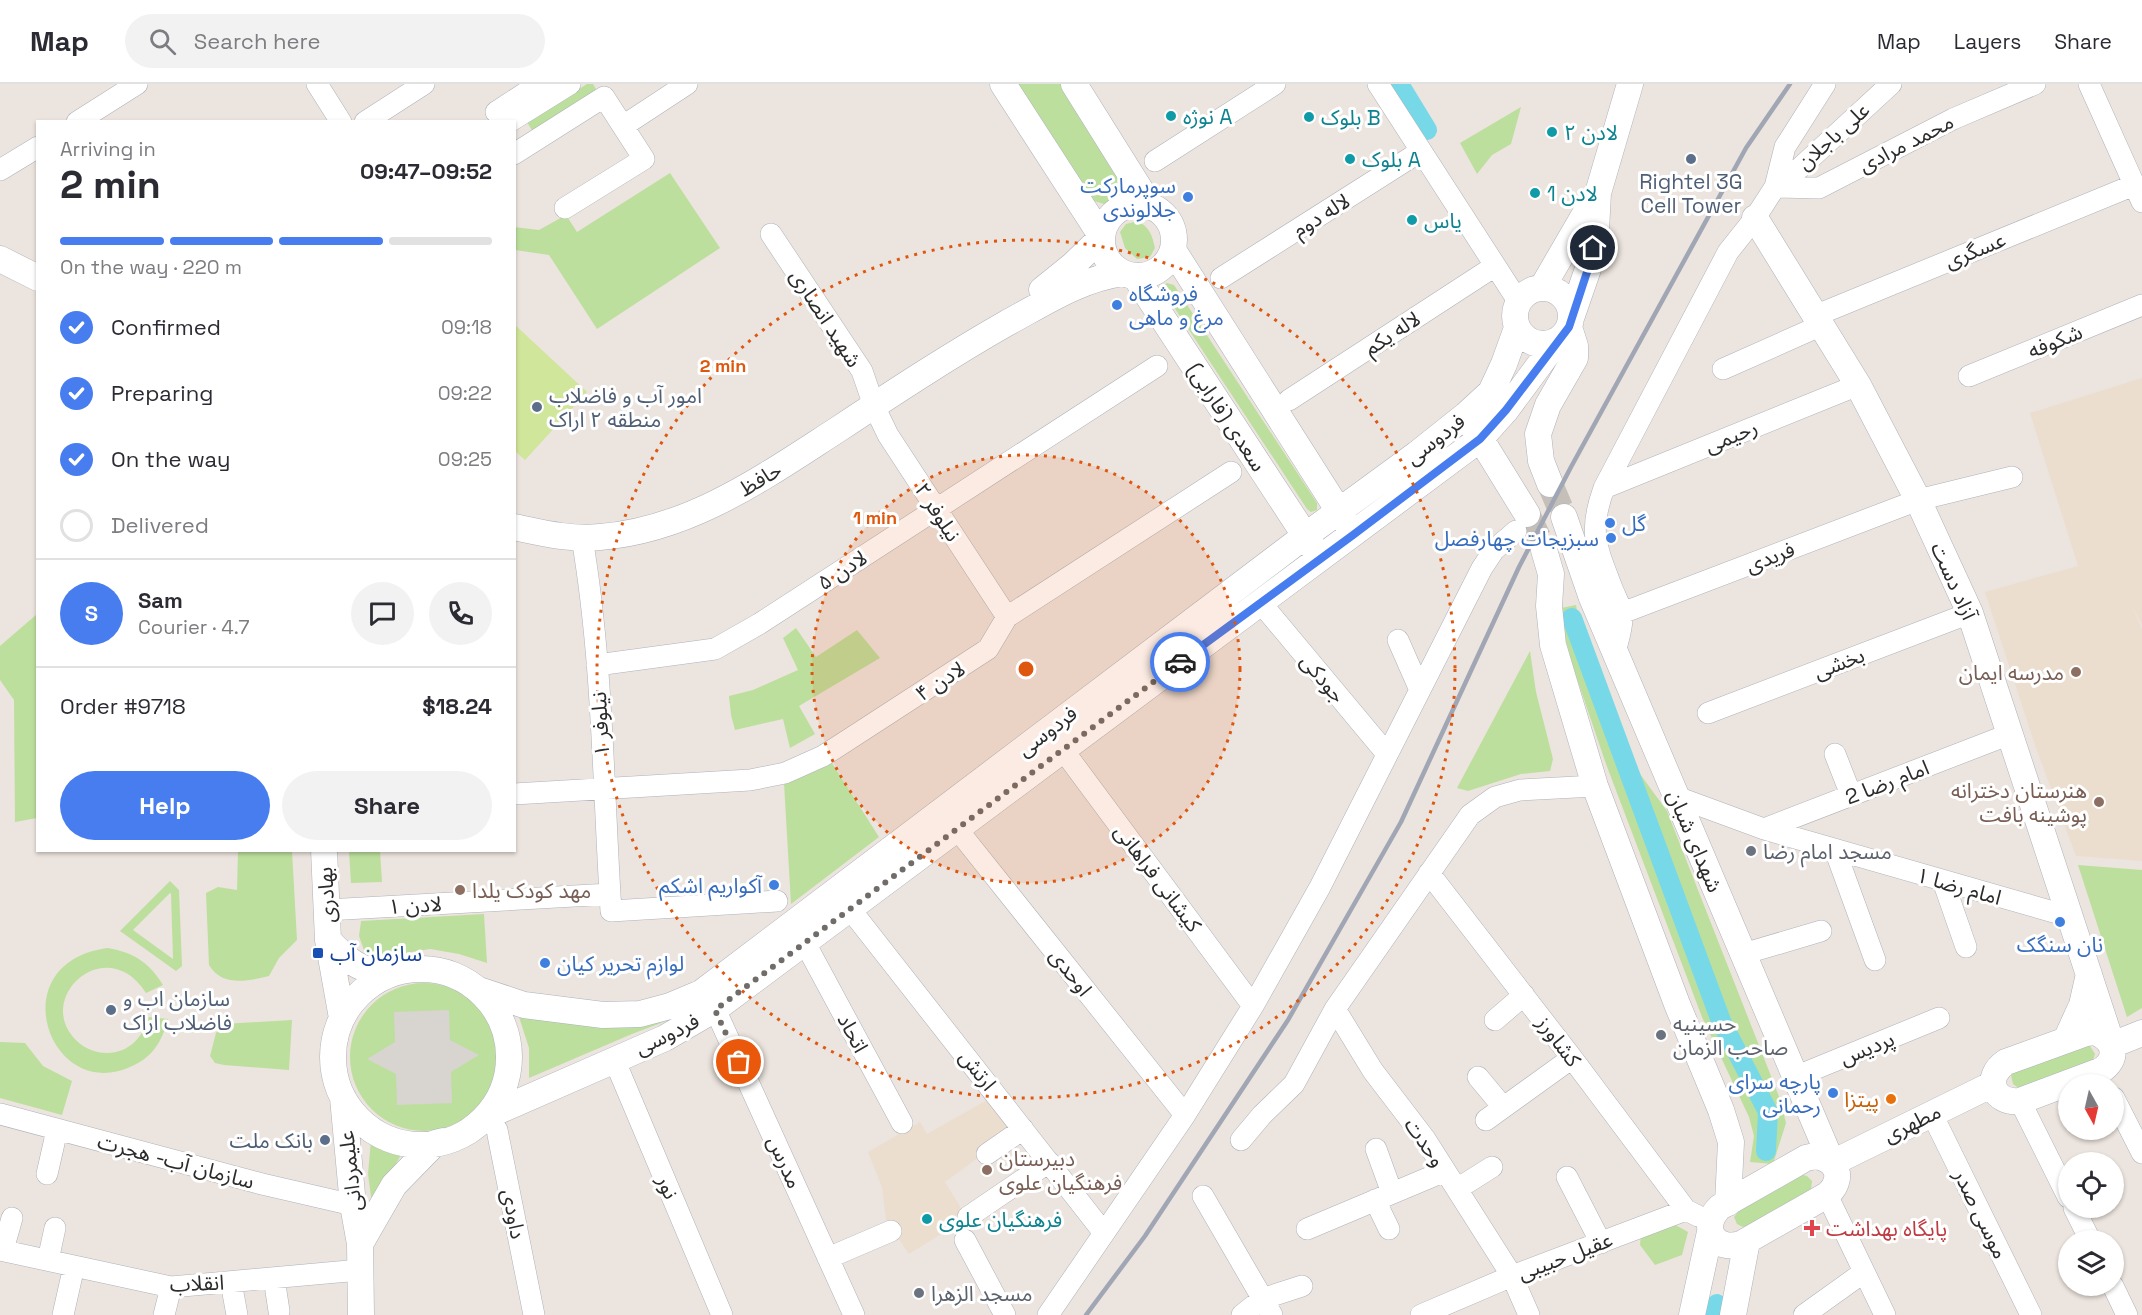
<!DOCTYPE html>
<meta charset="utf-8">
<style>
body{margin:0;font-family:"Space Grotesk","Noto Sans Arabic",sans-serif;background:#f2f2f3;color:#2b2b33;height:100vh;display:flex;flex-direction:column;font-size:22px;white-space:nowrap}
*{box-sizing:border-box;margin:0}
p{font-size:20px;color:#7c7c81}
.icon{flex:none;width:33px;height:33px;fill:none;stroke:currentColor;stroke-width:2;stroke-linecap:round;stroke-linejoin:round}
.map{position:relative;flex:1;overflow:hidden}
.side{position:absolute;left:36px;top:36px;width:480px;height:732px;display:flex;flex-direction:column;background:#fff;border-radius:0px;box-shadow:0 2px 4px #0004}
.side>*{flex:none}
.needle{width:39px;rotate:172deg}
.buttons{position:absolute;left:2058px;top:990px;display:grid;gap:12px}
.buttons a{display:grid;place-items:center;width:66px;height:66px;border-radius:50%;background:#fff;box-shadow:0 2px 4px #0004;font-size:30px}
.pin{position:absolute;display:grid;place-items:center;width:51px;height:51px;color:#fff;margin:-26px;border:3px solid #fff;border-radius:50%;box-shadow:0 2px 6px #0007}
.courier{position:absolute;display:grid;place-items:center;width:60px;height:60px;margin:-30px;border:4px solid #477def;border-radius:50%;background:#fff;color:#222;box-shadow:0 2px 8px #0007}
.summary em{font-style:normal;font-weight:800}
.summary div{display:flex;flex-direction:column-reverse}
.summary{display:flex;align-items:center;justify-content:space-between;height:102px;padding:0 24px}
h1{font-size:39px;font-weight:800;line-height:45px}
.bar{display:grid;grid-template-columns:repeat(4,1fr);gap:9px 6px;align-content:center;height:72px;padding:0 24px}
.bar i{height:8px;border-radius:4px;background:#e1e1e2}
.bar .selected{background:#477def}
.bar p{grid-column:span 4}
.line{display:flex;align-items:center;gap:15px;padding:0 24px;border-top:2px solid #e1e1e2}
.line div{flex:1}
.round{display:grid;place-items:center;flex:none;width:63px;height:63px;border-radius:32px;background:#f2f2f3}
ol{padding:0 24px;list-style:none}
li{display:flex;align-items:center;gap:18px;height:66px}
li p{margin-inline-start:auto}
li .icon{padding:6px;border-radius:50%;background:#477def;color:#fff;stroke-width:4}
li:last-child{color:#7c7c81}
li i{width:33px;height:33px;border:3px solid #e1e1e2;border-radius:50%}
.cta{display:flex;gap:12px;margin-top:auto;padding:12px 24px}
.cta a{flex:1;height:69px;border-radius:36px;background:#477def;color:#fff;font-size:24px;font-weight:800;line-height:69px;text-align:center}
.cta a+a{background:#f2f2f3;color:#2b2b33}
header{display:flex;align-items:center;gap:36px;box-sizing:border-box;height:84px;padding:0 30px;background:#fff;border-bottom:2px solid #e1e1e2}
header strong{font-size:28px}
nav{display:flex;gap:33px;margin-inline-start:auto;font-size:21px}
.search{width:420px;height:54px;background:#f2f2f3;display:flex;align-items:center;gap:15px;box-sizing:border-box;padding:0 21px;border-radius:33px;color:#7c7c81;font-size:22px}
.map>svg:first-child{display:block}
</style>
<header>
<strong>Map</strong>
<div class="search"><svg class="icon" aria-label="search" viewBox="0 0 24 24"><circle cx="10" cy="10" r="6"/><path d="M15 15l6 6"/></svg>Search here</div>
<nav><a>Map</a><a>Layers</a><a>Share</a></nav>
</header>
<div class="map">
<svg width="2142" height="1231" viewBox="0 0 2142 1231">
<rect width="100%" height="100%" fill="#ece4de"/>
<path fill="#ecdece" d="M2142,294v247l-10,-19 10,23v232l-66,-5 -40,-108 -51,-156 93,-26 -48,-153z
M989,1015l28,30 -72,53 22,36 -58,36 -23,-34 -4,-33 -14,-35 52,-30 7,12z"/>
<path fill="#bddf9d" fill-rule="evenodd" d="M587,0h6l4,7 -64,41 -6,-10z
M1014,0h48l61,103 -6,12 -13,5 -13,-4z
M1521,23l-10,37 -19,11 -15,19 -17,-31z
M670,89l50,75 -123,81 -48,-74 -34,-5 -1,-23 25,3 27,-15 11,17z
M1138,137c12,7 14,14 17,27l-5,9 -13,2 -12,-11 -5,-16 6,-8z
M1167,199l7,2 143,218v7l-6,2 -4,-3 -143,-217v-7z
M1303,470l-4,6 -601,449 -66,25 -103,44v-30l-10,-31 125,3 652,-465z
M1576,521l3,17 61,152 27,37 113,288 6,24 -13,41 -23,-2 4,-26 -5,-19 -47,-100 -96,-253 -32,-94 -12,-43 -1,-19z
M37,530v204l-22,4 -1,-122 -14,-20v-34z
M796,544l20,29 41,-27 23,28 -81,48 16,28 -25,14 -7,-29 -48,11 -4,-15 -2,-19 24,-6 45,-20 -15,-32z
M1530,567l6,41 17,67 -3,12 -29,3 -53,17 -11,-3z
M832,679l47,74 -88,67 -7,-121z
M238,767h54l5,89 -18,18 -10,18c-21,5 -47,11 -60,-11l-3,-72 12,-6 19,3z
M349,767h31l2,31 -31,1z
M2078,781l64,5v138l-15,9z
M170,797l9,9 3,76 -6,5 -56,-40zM170,809l1,1 2,65 -40,-29z
M484,830l3,49 -28,-9 -29,-5 -37,6 -28,-2 -6,-17 2,-15z
M107,864c26,4 42,14 56,37l-17,8c-40,-63 -115,7 -68,49 10,9 24,13 38,10 18,-4 28,-19 33,-35l19,2c-6,23 -16,39 -38,48 -81,36 -130,-104 -23,-119z
M350 973a74 74 0 1 1 148 0a74 74 0 1 1-148 0Z
M292,936l-3,50 -65,-5 -9,-2 -5,-7 6,-23 8,-9z
M0,958l25,1 18,23 29,15 -10,34 -62,-17z
M2085,961l5,1 5,8 -3,9 -72,26 -7,-5 -2,-9 3,-4z
M371,1056l30,15 -29,49 -4,-30z
M1803,1091l4,1 5,5 -1,8 -3,2 -60,35 -5,1 -6,-3 -3,-7 5,-6z
M1670,1138l18,10 -6,23 -27,10 -15,-20 1,-12z"/>
<path fill="#d0e69a" d="M515,241l72,67 -62,68 -10,-9z"/>
<path fill="#d8d4d0" d="M449,926l1,30 29,15 -28,17 1,31 -55,2 -1,-31 -29,-15 28,-17 -1,-30z"/>
<g fill="none" stroke-linecap="round" stroke-linejoin="round">
<path stroke="#77d9e7" stroke-width="20" d="M1399,0l28,46
M1572,534l149,403 47,91 -2,39
M1715,1231l2,-11"/>
<path stroke="#c5bfba" stroke-width="26" stroke-dasharray="26 13" stroke-linecap="butt" d="M1550,400l14,33
M1527,430l17,36"/>
<g stroke="#aeb2ba" stroke-width="22">
<path id="minor" d="M317,0l24,38
M1378,0l140,217
M2089,0l53,118
M496,28l43,-28
M77,38l60,-38
M365,38l59,-38
M509,38l61,-38
M623,42l64,-42
M514,70l90,-57 40,62 -79,49
M1155,77l120,-77
M0,86l38,-23
M1775,103l44,1 134,-69 82,-35
M1775,103l26,-20 90,-83
M771,150l91,137 12,35 14,29 119,182
M1221,194l200,-127
M1817,231l317,-130
M1723,285l99,-44
M1969,292l173,-71
M1289,316l206,-134
M1604,404l254,-103
M582,454c21,123 21,249 29,373l166,-10
M1260,518l127,152
M1622,529l296,-113 94,-23
M1398,556l22,50
M1615,568c3,-12 8,-25 7,-37 -1,-9 -7,-19 -10,-27 -16,-42 -24,-56 -8,-100l124,-236 27,-34 20,-31 10,-40 40,-63
M597,581l118,-16 44,-25 398,-258
M1708,629l262,-100
M1063,666l190,256
M1835,670l16,41
M514,710l236,-14 35,-7 38,-17 31,-20 134,-87 19,-32 224,-145
M1677,713l87,32 307,88
M957,745l228,286
M1764,745l246,-95
M1835,766l40,110
M1429,789l143,185 114,152
M1943,797l23,66
M850,825l254,324
M327,826l283,-16
M805,859l97,180
M1743,870l78,-23
M715,925l139,306
M1335,925l38,62 52,68 87,137 17,39
M1495,936l29,-25
M614,975l108,256
M1478,993l25,30
M1795,993l144,-59
M2114,1014l28,55
M2020,1017l48,96
M0,1030l262,70 91,21
M1932,1030l99,201
M487,1032l10,14 37,185
M1486,1036l86,-62
M1241,1056l21,-25 32,-31 41,-75 135,-194 25,-18 25,-7 75,-4
M1376,1065l16,44
M987,1070l36,-25
M47,1090l10,-44
M1567,1093l34,66
M1457,1105l35,-22
M1827,1111l58,120
M1203,1112l69,119
M1375,1116l14,29
M2074,1124l16,32
M968,1133l81,-55
M1307,1145l138,-58
M965,1156l40,75
M0,1166l171,37 189,-17
M3,1166l9,-32
M828,1174l63,-27
M48,1176l7,-32
M274,1194l5,33
M231,1198l6,33
M2113,1202l14,29
M63,1231l11,-49
M164,1231l7,-28
M1048,1231l137,-200 68,-109 67,-119 162,-319 12,-18 22,-19
M1242,1231l20,-16 40,-13
M1421,1231l91,-39 174,-66 12,6
M1804,1231l60,-43"/>
</g>
<g stroke="#aeb2ba" stroke-width="27">
<path id="tertiary" d="M1003,0l99,153 -29,28 -31,25
M1074,0l77,123
M1102 156a36 36 0 1 1 72 0a36 36 0 1 1-72 0Z
M1755,134l103,167 60,115 52,113 142,432 30,-12
M1173,166l176,277
M0,175l38,19
M1135,192l179,273
M1515 232a28 28 0 1 1 56 0a28 28 0 1 1-56 0Z
M1542,204l54,-93
M1571,234l18,-52 7,-36 2,-37 32,-109
M1472,341l55,89
M1550,400l-9,-23 -3,-27 10,-29 27,-47v-12l-6,-19
M1564,433l28,81 240,565 161,-79
M514,443c29,6 57,13 86,10 90,-7 164,-60 237,-107 56,-37 112,-74 170,-107 39,-21 71,-43 116,-50
M1544,466l7,24 -2,32 4,39 42,141 82,218 44,106 10,32 -3,61
M324,766l4,90 14,78
M328,856c21,22 28,27 57,36
M333 973a88 88 0 1 1 176 0a88 88 0 1 1-176 0Z
M479,906l45,15 79,10 37,-1 30,-8 31,-13 604,-457 112,-82 49,-39 25,-23 13,-28 13,-36
M2094,948c21,7 26,27 6,39l-80,30c-27,3 -37,-24 -14,-39l80,-29z
M2066,956l16,-35 7,-31
M343,1014l10,107 7,39 1,71
M487,1032l178,-78 50,-29 765,-570 26,-29 51,-69
M1815,1072c23,3 30,23 12,39l-86,49c-27,8 -42,-17 -21,-37l86,-49z
M360,1160l34,-59 41,-42 8,-2
M1692,1231l18,-83
M1733,1231l14,-74"/>
</g>
<use href="#minor" stroke="#fff" stroke-width="21"/>
<use href="#tertiary" stroke="#fff" stroke-width="26"/>
<path stroke="#a1a6b4" stroke-width="4.5" d="M1086,1231l59,-79 143,-216 113,-198 118,-255 52,-100 175,-319 44,-64"/>
</g>
<g fill="none" stroke-linecap="round" stroke-linejoin="round">
<path stroke="#6f6c6a" stroke-width="6" stroke-dasharray="0 10.8" d="M739,978l-24,-52 465,-348"/>
<path stroke="#477def" stroke-width="8" d="M1180,578l173,-127 127,-96 26,-29 63,-83 20,-61 4,-18"/>
</g>
<circle cx="1026" cy="585" r="214" fill="#df570e" fill-opacity=".12"/>
<g fill="none" stroke="#df570e" stroke-width="3" stroke-dasharray="3 6">
<circle cx="1026" cy="585" r="214"/>
<circle cx="1026" cy="585" r="429"/>
</g>
<g fill="#0f9aa8" stroke="#fff" stroke-width="2">
<circle cx="1171" cy="32" r="6"/>
<circle cx="1309" cy="33" r="6"/>
<circle cx="1552" cy="48" r="6"/>
<circle cx="1350" cy="75" r="6"/>
<circle cx="1535" cy="109" r="6"/>
<circle cx="1412" cy="136" r="6"/>
<circle cx="927" cy="1135" r="6"/>
</g>
<g fill="#5c6f8a" stroke="#fff" stroke-width="2">
<circle cx="1691" cy="75" r="6"/>
<circle cx="537" cy="323" r="6"/>
<circle cx="111" cy="926" r="6"/>
<circle cx="325" cy="1056" r="6"/>
</g>
<g fill="#3f7fe0" stroke="#fff" stroke-width="2">
<circle cx="1188" cy="113" r="6"/>
<circle cx="1117" cy="221" r="6"/>
<circle cx="1610" cy="439" r="6"/>
<circle cx="1611" cy="454" r="6"/>
<circle cx="774" cy="801" r="6"/>
<circle cx="2060" cy="838" r="6"/>
<circle cx="545" cy="879" r="6"/>
<circle cx="1833" cy="1009" r="6"/>
</g>
<g fill="#8d6e63" stroke="#fff" stroke-width="2">
<circle cx="2076" cy="588" r="6"/>
<circle cx="2099" cy="718" r="6"/>
<circle cx="460" cy="806" r="6"/>
<circle cx="987" cy="1086" r="6"/>
</g>
<g fill="#6b7280" stroke="#fff" stroke-width="2">
<circle cx="1751" cy="767" r="6"/>
<circle cx="1661" cy="951" r="6"/>
<circle cx="919" cy="1209" r="6"/>
</g>
<rect fill="#1a4fb4" stroke="#fff" stroke-width="2" x="312" y="863" width="12" height="12" rx="3"/>
<circle fill="#e8710a" stroke="#fff" stroke-width="2" cx="1891" cy="1015" r="6"/>
<path fill="#e0444e" stroke="#fff" stroke-width="2" d="M1809 1135h6v6h6v6h-6v6h-6v-6h-6v-6h6z"/>
<g text-anchor="middle" dominant-baseline="central" stroke-width="6" stroke-linejoin="round" paint-order="stroke">
<g font-size="21" fill="#0d838f" stroke="#fff" text-anchor="start">
<text x="1183" y="32">نوژه A</text>
<text x="1321" y="33">بلوک B</text>
<text x="1564" y="48">لادن ۲</text>
<text x="1362" y="75">بلوک A</text>
<text x="1547" y="109">لادن 1</text>
<text x="1424" y="136">یاس</text>
<text x="939" y="1135">فرهنگیان علوی</text>
</g>
<g font-size="21" fill="#2b2b2b" stroke="#fff">
<text transform="translate(1833 52) rotate(-42)">علی باجلان</text>
<text transform="translate(1906 59) rotate(-27)">محمد مرادی</text>
<text transform="translate(1321 131) rotate(-32)">لاله دوم</text>
<text transform="translate(1975 166) rotate(-22)">عسگری</text>
<text transform="translate(826 234) rotate(57)">شهید انصاری</text>
<text transform="translate(1392 249) rotate(-33)">لاله یکم</text>
<text transform="translate(2055 257) rotate(-22)">شکوفه</text>
<text transform="translate(1227 333) rotate(57)">سعدی (فارابی)</text>
<text transform="translate(1731 352) rotate(-22)">رحیمی</text>
<text transform="translate(1435 355) rotate(-38)">فردوسی</text>
<text transform="translate(760 395) rotate(-31)">حافظ</text>
<text transform="translate(938 428) rotate(57)">نیلوفر ۲</text>
<text transform="translate(1770 473) rotate(-21)">فریدی</text>
<text transform="translate(842 486) rotate(-33)">لادن ۵</text>
<text transform="translate(1954 497) rotate(66)">آزاد دست</text>
<text transform="translate(1839 579) rotate(-21)">بخشی</text>
<text transform="translate(1323 594) rotate(50)">جودکی</text>
<text transform="translate(940 597) rotate(-33)">لادن ۴</text>
<text transform="translate(600 640) rotate(-93)">نیلوفر ۱</text>
<text transform="translate(1047 647) rotate(-37)">فردوسی</text>
<text transform="translate(1887 698) rotate(-21)">امام رضا 2</text>
<text transform="translate(1695 757) rotate(67)">شهدای شبان</text>
<text transform="translate(1158 794) rotate(53)">کیشانی فراهانی</text>
<text transform="translate(1959 802) rotate(16)">امام رضا ۱</text>
<text transform="translate(326 811) rotate(-93)">بهادری</text>
<text transform="translate(415 821) rotate(-3)">لادن ۱</text>
<text transform="translate(1071 888) rotate(52)">اوحدی</text>
<text transform="translate(853 949) rotate(62)">اتحاد</text>
<text transform="translate(667 950) rotate(-26)">فردوسی</text>
<text transform="translate(1559 957) rotate(53)">کشاورز</text>
<text transform="translate(1867 964) rotate(-22)">پردیس</text>
<text transform="translate(978 986) rotate(52)">ارتش</text>
<text transform="translate(1912 1039) rotate(-26)">مطهری</text>
<text transform="translate(1425 1058) rotate(55)">وحدت</text>
<text transform="translate(176 1077) rotate(15)">سازمان آب- هجرت</text>
<text transform="translate(785 1078) rotate(66)">مدرس</text>
<text transform="translate(350 1087) rotate(-96)">علیمردانی</text>
<text transform="translate(668 1103) rotate(67)">نور</text>
<text transform="translate(514 1130) rotate(79)">داودی</text>
<text transform="translate(1981 1130) rotate(64)">موسی صدر</text>
<text transform="translate(1565 1172) rotate(-21)">عقیل حبیبی</text>
<text transform="translate(197 1199) rotate(-2)">انقلاب</text>
</g>
<g font-size="21" fill="#4e5e75" stroke="#fff" text-anchor="start">
<text x="1691" y="97" text-anchor="middle">Rightel 3G<tspan x="1691" dy="24">Cell Tower</tspan></text>
<text x="549" y="311">امور آب و فاضلاب<tspan x="549" dy="24">منطقه ۲ اراک</tspan></text>
<text x="123" y="914">سازمان اب و<tspan x="123" dy="24">فاضلاب اراک</tspan></text>
<text x="313" y="1056" text-anchor="end">بانک ملت</text>
</g>
<g font-size="21" fill="#366cbe" stroke="#fff" text-anchor="end">
<text x="1176" y="101">سوپرمارکت<tspan x="1176" dy="24">جلالوندی</tspan></text>
<text x="1129" y="209" text-anchor="start">فروشگاه<tspan x="1129" dy="24">مرغ و ماهی</tspan></text>
<text x="1622" y="439" text-anchor="start">گل</text>
<text x="1599" y="454">سبزیجات چهارفصل</text>
<text x="762" y="801">آکواریم اشکم</text>
<text x="2060" y="860" text-anchor="middle">نان سنگک</text>
<text x="557" y="879" text-anchor="start">لوازم تحریر کیان</text>
<text x="1821" y="997">پارچه سرای<tspan x="1821" dy="24">رحمانی</tspan></text>
</g>
<g font-size="21" fill="#785e54" stroke="#fff" text-anchor="end">
<text x="2064" y="588">مدرسه ایمان</text>
<text x="2087" y="706">هنرستان دخترانه<tspan x="2087" dy="24">پوشینه بافت</tspan></text>
<text x="472" y="806" text-anchor="start">مهد کودک یلدا</text>
<text x="999" y="1074" text-anchor="start">دبیرستان<tspan x="999" dy="24">فرهنگیان علوی</tspan></text>
</g>
<g font-size="21" fill="#5b616d" stroke="#fff" text-anchor="start">
<text x="1763" y="767">مسجد امام رضا</text>
<text x="1673" y="939">حسینیه<tspan x="1673" dy="24">صاحب الزمان</tspan></text>
<text x="931" y="1209">مسجد الزهرا</text>
</g>
<g font-size="21" fill="#164399" stroke="#fff" text-anchor="start">
<text x="330" y="869">سازمان آب</text>
</g>
<g font-size="21" fill="#c56008" stroke="#fff" text-anchor="end">
<text x="1879" y="1015">پیتزا</text>
</g>
<g font-size="21" fill="#be3a42" stroke="#fff" text-anchor="start">
<text x="1826" y="1144">پایگاه بهداشت</text>
</g>
</g>
<circle cx="1026" cy="585" r="9" fill="#df570e" stroke="#fff" stroke-width="3"/>
<g font-size="18" text-anchor="middle" font-weight="bold" fill="#df570e" stroke="#fff" stroke-width="6" stroke-linejoin="round" paint-order="stroke">
<text x="723" y="288">2 min</text>
<text x="875" y="440">1 min</text>
</g>
</svg>
<div class="buttons">
<a><svg class="needle" viewBox="-14 -14 28 28"><path d="M0-13l5 13h-10z" fill="#e53935"/><path d="M0 13l5-13h-10z" fill="#7c7c81"/></svg></a>
<a><svg class="icon" aria-label="locate" viewBox="0 0 24 24"><circle cx="12" cy="12" r="6"/><path d="M12 2v4M12 18v4M2 12h4M18 12h4"/></svg></a>
<a><svg class="icon" aria-label="layers" viewBox="0 0 24 24"><path d="M12 4l9 5-9 5-9-5zM3 14l9 5 9-5"/></svg></a>
</div>
<div class="pin" style="left:739px;top:978px;background:#ea580c"><svg class="icon" aria-label="bag" viewBox="0 0 24 24"><path d="M5 8h14l-1 12H6zM9 8a3 3 0 0 1 6 0"/></svg></div>
<div class="pin" style="left:1593px;top:164px;background:#1f2937"><svg class="icon" aria-label="home" viewBox="0 0 24 24"><path d="M3 11l9-7 9 7M6 9v11h12V9"/></svg></div>
<div class="courier" style="left:1180px;top:578px"><svg class="icon" aria-label="car" viewBox="0 0 24 24"><path d="M5 17H2v-5l4-1 3-4h7l3 4 3 1v5h-3M9 17h6M6 11h13"/><circle cx="7" cy="17" r="2"/><circle cx="17" cy="17" r="2"/></svg></div>
<section class="side">
<div class="summary"><div><h1>2 min</h1><p>Arriving in</p></div><em>09:47–09:52</em></div>
<div class="bar"><i class="selected"></i><i class="selected"></i><i class="selected"></i><i></i><p>On the way · 220 m</p></div>
<ol>
<li><svg class="icon" aria-label="check" viewBox="0 0 24 24"><path d="M5 12l5 5 9-10"/></svg>Confirmed<p>09:18</p></li>
<li><svg class="icon" aria-label="check" viewBox="0 0 24 24"><path d="M5 12l5 5 9-10"/></svg>Preparing<p>09:22</p></li>
<li><svg class="icon" aria-label="check" viewBox="0 0 24 24"><path d="M5 12l5 5 9-10"/></svg>On the way<p>09:25</p></li>
<li><i></i>Delivered</li>
</ol>
<div class="line" style="height:108px"><b class="round" style="background:#477def;color:#fff">S</b><div><b>Sam</b><p>Courier · 4.7</p></div><a class="round"><svg class="icon" aria-label="chat" viewBox="0 0 24 24"><path d="M4 5h16v11H9l-5 4z"/></svg></a><a class="round"><svg class="icon" aria-label="phone" viewBox="0 0 24 24"><path d="M5 4h4l2 5-3 2q2 4 5 5l2-3 5 2v4C11 20 4 13 5 4z"/></svg></a></div>
<div class="line" style="height:78px"><div>Order #9718</div><b>$18.24</b></div>
<div class="cta"><a>Help</a><a>Share</a></div>
</section>
</div>
